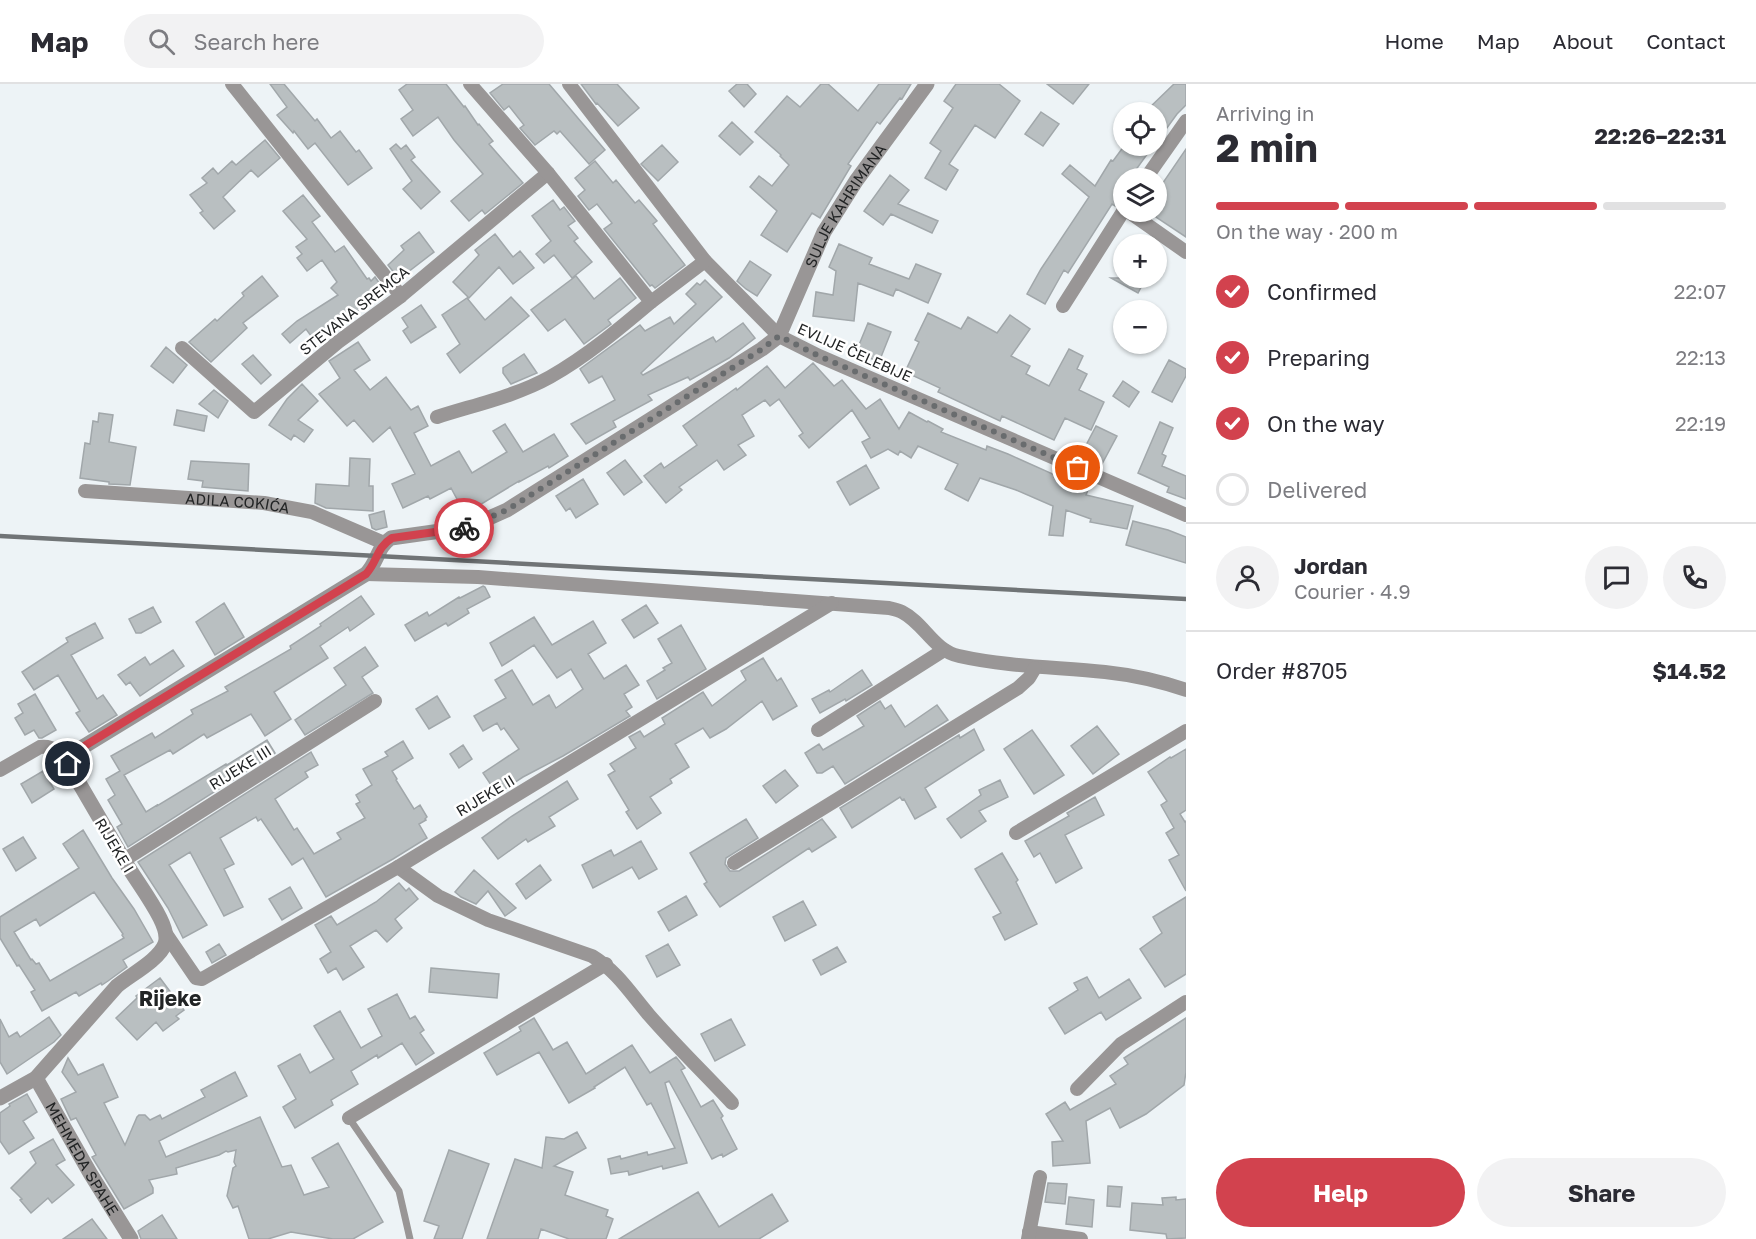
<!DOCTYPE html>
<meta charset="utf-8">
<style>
body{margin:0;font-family:"Golos Text",sans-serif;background:#f2f2f3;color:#2b2b33;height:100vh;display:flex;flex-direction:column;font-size:22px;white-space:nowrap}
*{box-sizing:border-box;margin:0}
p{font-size:20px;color:#7c7c81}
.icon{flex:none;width:33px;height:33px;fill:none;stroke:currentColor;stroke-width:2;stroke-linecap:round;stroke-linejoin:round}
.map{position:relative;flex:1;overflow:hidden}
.sheet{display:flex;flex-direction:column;background:#fff;width:570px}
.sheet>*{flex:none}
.fabs{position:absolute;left:1113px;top:18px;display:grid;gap:12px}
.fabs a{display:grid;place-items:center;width:54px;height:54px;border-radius:50%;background:#fff;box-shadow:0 2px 4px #0004;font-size:30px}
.pin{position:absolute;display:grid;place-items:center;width:51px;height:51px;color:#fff;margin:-26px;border:3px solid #fff;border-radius:50%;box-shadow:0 2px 6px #0007}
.courier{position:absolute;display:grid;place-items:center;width:60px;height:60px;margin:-30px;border:4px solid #d2424e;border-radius:50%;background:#fff;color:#222;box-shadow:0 2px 8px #0007}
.head em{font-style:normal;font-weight:700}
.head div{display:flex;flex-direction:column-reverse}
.head{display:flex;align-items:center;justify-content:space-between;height:102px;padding:0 30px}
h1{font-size:39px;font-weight:700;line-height:45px}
.bar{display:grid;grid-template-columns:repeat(4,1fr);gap:9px 6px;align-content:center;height:72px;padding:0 30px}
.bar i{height:8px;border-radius:4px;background:#e1e1e2}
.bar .current{background:#d2424e}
.bar p{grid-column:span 4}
.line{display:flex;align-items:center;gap:15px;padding:0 30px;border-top:2px solid #e1e1e2}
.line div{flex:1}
.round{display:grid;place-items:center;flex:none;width:63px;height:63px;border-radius:32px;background:#f2f2f3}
ol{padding:0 30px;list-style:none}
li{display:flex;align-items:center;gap:18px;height:66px}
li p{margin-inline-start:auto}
li .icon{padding:6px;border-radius:50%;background:#d2424e;color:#fff;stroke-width:4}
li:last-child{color:#7c7c81}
li i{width:33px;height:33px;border:3px solid #e1e1e2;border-radius:50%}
.action{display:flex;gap:12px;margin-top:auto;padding:12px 30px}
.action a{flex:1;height:69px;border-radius:36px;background:#d2424e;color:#fff;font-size:24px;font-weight:700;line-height:69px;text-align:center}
.action a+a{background:#f2f2f3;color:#2b2b33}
header{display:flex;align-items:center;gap:36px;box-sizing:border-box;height:84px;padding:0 30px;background:#fff;border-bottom:2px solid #e1e1e2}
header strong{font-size:28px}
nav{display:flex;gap:33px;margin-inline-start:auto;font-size:21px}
.search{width:420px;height:54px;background:#f2f2f3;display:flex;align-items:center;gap:15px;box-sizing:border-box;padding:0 21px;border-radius:33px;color:#7c7c81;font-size:22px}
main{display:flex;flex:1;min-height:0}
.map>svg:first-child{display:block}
</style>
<header>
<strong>Map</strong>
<div class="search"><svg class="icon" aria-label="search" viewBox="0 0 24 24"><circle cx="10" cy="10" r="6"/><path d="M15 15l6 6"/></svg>Search here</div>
<nav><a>Home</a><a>Map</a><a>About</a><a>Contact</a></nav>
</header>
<main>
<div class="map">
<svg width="1186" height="1155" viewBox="0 0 1186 1155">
<rect width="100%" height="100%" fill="#edf3f6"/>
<path fill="#b9bfc1" stroke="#a1a7aa" stroke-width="1.5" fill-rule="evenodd" d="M270,0h14l31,37 2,-2 14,19 9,-7 16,21 3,-2 13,18 -24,17 -33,-42 -7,6 -14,-18 -1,2 -16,-18 10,-8z
M407,0h39l18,23 1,-1 13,19 1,-1 14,17 -4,3 34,39 -38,31 -3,-4 -13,11 -18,-20 32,-27 -29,-34 -16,-23 -25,19 -12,-17 12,-9 -14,-20z
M503,0h46l56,66 -16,14 -29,-33 -3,3 -3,-3 -19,14 -15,-17 4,-3 -15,-19 -5,4 -14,-17z
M581,0h36l22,24 -21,18 -21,-23 -1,1z
M737,0h10l9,10 -12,13 -15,-16z
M821,0h7l30,27 21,-27h32l-9,15 -2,-1 -20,26 -3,-2 -29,42 3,2 -31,52 -8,-5 -25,39 -26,-17 16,-24 -27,-24 9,-11 13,10 17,-21 -9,-9 1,-1 -26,-23 32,-36 13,11z
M956,0h43l21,17 -25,37 -20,-13 -26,39 9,6 -12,20 -21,-12 16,-27 -11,-8 23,-35 -9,-7z
M1047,0h42l-16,20z
M1174,0h12v21l-9,9 -21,29v-31h-11z
M1041,28l18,12 -16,22 -18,-12z
M732,38l21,20 -13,13 -21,-19z
M265,56l15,18 -22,19 -7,-7 -28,27 12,14 -21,18 -14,-16 3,-2 -13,-16 17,-12 -5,-5 11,-10 5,6 14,-13 4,4z
M396,60l5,5 5,-4 9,12 -4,3 29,32 -19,17 -18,-20 9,-8 -22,-32z
M662,61l16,17 -20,19 -17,-17z
M1124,62h29l-23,32h-6v15l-9,13 -3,-2 -44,69 -4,-3 -19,34 -18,-10 14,-25 48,-72 -27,-23 8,-9 25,21 16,-26 2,1z
M1186,65v88l-30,-20v-24z
M595,77l18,22 3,-3 19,23 4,-3 18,21 -4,3 32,41 -30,23 -3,-3 -2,1 -46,-57 8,-6 -15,-19 -8,6 -11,-14 7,-6 -10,-12z
M890,91l19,15 -11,14 40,17 -6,12 -41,-19 -8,11 -19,-14z
M303,111l17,21 -8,6 23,30 9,-6 23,33 2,-1 2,3 4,-4 10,14 -22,17 -49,32 -8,-11 -16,14 -8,-9 15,-13 41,-26 -7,-7 6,-6 -15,-22 -15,11 -10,-13 5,-4 -6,-7 11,-8 -24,-28z
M553,116l7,10 4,-3 11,14 -7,5 10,12 -4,3 18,21 -20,16 -18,-23 -10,8 -8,-9 15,-13 -19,-25z
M419,148l15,20 -35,27 -11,-14 16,-15 -3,-4z
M495,150l18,23 7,-6 14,17 -21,16 -14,-17 -30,31 -16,-16 26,-27 -4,-5z
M839,160l33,14 -3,6 40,15 7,-15 25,10 -13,29 -32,-14 -3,7 -35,-13 -4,38 -41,-5 3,-24 17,3 3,-24 -7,-4z
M750,177l21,14 -14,21 -11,-7 -9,-8z
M262,192l16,20 -35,27 4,5 -36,34 -22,-20 26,-23 2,2 27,-25 -2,-3z
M576,192l18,23 26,-21 16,20 -28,22 3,4 -27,20 -19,-25 -17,12 -17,-21z
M1111,194h35l-8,15z
M705,196l17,17 -81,76 2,2 70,-38 3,5 27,-19 12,15 -26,20 -39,22 -2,-3 -40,18 4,5 -39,21 3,6 -30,17 -15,-20 44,-24 -13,-24 -13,7 -9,-14 60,-44 5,6 25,-14 4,7 22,-20 -10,-10 11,-11 3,2z
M511,213l18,19 -69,57 -13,-19 13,-10 -18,-29 25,-17 18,22z
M421,221l15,22 -25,16 -8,-12 5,-4 -6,-9z
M928,229l33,16 7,-12 29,16 13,-18 20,14 -19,27 19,10 -4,8 23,12 20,-37 14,7 -6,13 10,5 -8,16 25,12 -13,28 -26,-12 -11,22 -52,-24 -2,5 -62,-29 2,-4 -35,-16 14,-30 -4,-2z
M868,239l23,9 -12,30 -23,-10z
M358,258l12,18 -16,10 16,20 16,-13 25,33 7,-4 10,20 -14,7 17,33 28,-15 13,22 35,-21 -14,-21 12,-7 18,28 31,-18 14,22 -19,12 -1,-2 -29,16v-1l-54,33 -14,-26 -21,11 -2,-3 -25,12 -11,-24 23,-10 -25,-47 -17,15 -19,-22 -7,6 -28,-32 21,-16 -11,-17z
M166,263l21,18 -14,18 -22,-17z
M524,270l13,19 -26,11 -8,-11v-5z
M253,271l18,20 -10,9 -19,-20z
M1169,276l17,9v7l-14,26 -20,-10z
M813,279l21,23 8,-6 24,29 14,-10 19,30 10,-17 18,10 1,-1 15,8 -2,3 45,18 1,-4 21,8 47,21 -1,2 34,13 -2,5 47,11 -6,23 -37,-7 1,-3 -25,-9 -3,26 -14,-1 4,-29 -37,-16 -36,-12 -12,23 -23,-12 13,-25 -40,-18 -7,12 -11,-7 -2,4 -10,-6 -17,9 -9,-16 8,-4 -18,-28 -43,38 -10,-12 4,-3 -24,-34 -9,7 -5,-6 -23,15 12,21 -16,9 8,10 -22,15 -7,-10 -38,27 3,3 -16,13 -22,-27 17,-13 3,5 33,-23 -14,-19 53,-38 1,2 30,-24 18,22z
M1123,297l16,11 -10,15 -16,-11z
M302,300l16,17 -20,19 15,10 -9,12 -10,-7 -3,5 -22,-15 18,-26z
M214,306l14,11 -10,17 -19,-14z
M177,326l30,6 -3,15 -30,-6z
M99,329l14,2 -4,27 27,5 -6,38 -21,-1v-2l-29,-4 5,-35 5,1 3,-23 5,1z
M1160,338l13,6 -11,26 4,2 -4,10 24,10v23l-19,-7 2,-5 -31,-14z
M1096,342l21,10 -15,28 -20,-11z
M350,374l20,1 -1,27h4v25l-47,-3 -11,-5 1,-19 33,2z
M625,376l17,22 -18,13 -17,-22z
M191,377l58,3 -1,27 -46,-4 1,-6 -15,-2z
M866,381l13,23 -29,17 -13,-23z
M583,395l15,25 -22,14 -6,-10 -4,3 -10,-15z
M384,427l3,16 -11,3 -4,-2 -3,-13z
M1133,437l35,9 18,7v26l-60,-18z
M483,502l2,1 5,10 -23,12 2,4 -21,13 -2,-3 -31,18 -10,-16 22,-13 2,4 30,-19 1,1z
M361,512l13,18 -24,17 -2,-4 -28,19 8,12 -54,34 17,27 -26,17 -14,-22 -44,24 -3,-4 -31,20 -3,-4 -46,25 22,37 11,-7v1l69,-42 1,1 40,-25 8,13 -147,94 -11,-20 5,-3 -14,-24 7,-5 -9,-16 14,-8 -9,-15 41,-23 3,5 38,-24 -2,-4 37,-19 -3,-4 66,-38 -1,-3 31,-20 -1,-2z
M224,519l20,34 -29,18 -19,-33z
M646,521l12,18 -24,15 -12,-18z
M153,523l8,15 -20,11h-5l-7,-14z
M534,533l18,28 41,-24 13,22 -18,11 16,25 22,-14 13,20 -15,9 8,13 -6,4 4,5 -67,40 -40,21 -26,17 -14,-21 36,-24 -15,-21 -3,2 -4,-7 -14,8 -9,-15 32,-18 -11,-18 17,-10 21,35 16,-10 7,13 27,-19 -12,-20 -14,9 -23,-33 -32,21 -12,-23z
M95,539l8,15 -32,17 26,44 6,-4 14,20 -28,17 -13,-19 4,-2 -22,-36 -24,15 -12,-18 46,-30 -2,-4z
M681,541l25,44 -49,30 -10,-18 18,-11 -2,-2 9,-5 -14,-24z
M365,563l13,19 -16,11 11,16 -68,42 -10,-15 51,-35 -12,-17z
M173,566l11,16 -44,30 -10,-14 -4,3 -8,-10 27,-18 5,8z
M763,574l14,23 4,-3 16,28 -24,14 -11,-19 -36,28 -16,9 -7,-10 -28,16 14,23 -19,12 2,4 -22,14 11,16 -24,16 -11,-17 3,-2 -21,-35 7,-4 -5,-7 26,-16 -7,-11 11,-6 4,6 21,-13 -3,-6 41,-26 9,14 34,-26 -5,-9z
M862,586l10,15 -26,16 -1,-2 -25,14 -8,-14 17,-9 1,2z
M35,610l21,36 -14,8h-3l-5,-8 -9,5 -10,-17 8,-5 -5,-9z
M437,612l13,21 -21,12 -13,-20z
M880,617l5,8 6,-4 14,22 32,-22 11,15 -103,64 -12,-18 -11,7h-5l-12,-20 14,-9 4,6 41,-24 -7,-10z
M1097,642l22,28 -26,20 -22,-28z
M974,645l10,21 -59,38 11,19 -21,12 -11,-20 -2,1 -2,-3 -48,31 -12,-20 119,-73 1,3z
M1032,646l32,45 -30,19 -30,-45z
M403,657l10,17 -21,13 5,8 -1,1 18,29 6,-4 7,12 -2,2 1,1 -7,4 8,14 -34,21 -67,38 -23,-39 -11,7 -31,-46 -3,2 -2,-4 -36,21 14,26 -10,5 19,38 -19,9 -34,-64 -21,13 38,60 -24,13 -15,-30 -30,-46 173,-110 7,13 -13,7 3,5 -33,22 19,31 3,-2 17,26 27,-15 -4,-6 28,-15 -9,-14 4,-2 -4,-7 16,-10 -9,-16 25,-13 -3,-4z
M463,661l9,14 -13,9 -9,-14z
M1186,665v61l-6,4 5,8 1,-1v70l-17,-31 10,-5 -13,-22 8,-5 -13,-23 6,-4 -19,-29 22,-15 1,1z
M785,686l13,16 -22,17 -13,-17z
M43,687l11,18 -22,14 -11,-19z
M1000,696l8,17 -29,14 7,10 -25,17 -14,-19 34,-24 -2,-5z
M567,697l11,18 -29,18 6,9 -27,16 -2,-3 -28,20 -16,-21 30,-22z
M1095,713l9,18 -39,20 17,33 -26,15 -16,-30 -6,4 -9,-16 44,-25 -2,-3z
M746,735l12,19 -32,20 -1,6 5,7h9l83,-52 14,18 -24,15 -3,-4 -89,59 -16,-23 3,-2 -17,-29z
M83,746l29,48 22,31 19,33 -30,18 4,7 -19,14 -6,4 -1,-2 -22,13 -3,-4 -34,19 -11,-19 4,-2 -16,-25 -2,1 -17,-28v-21l79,-49 -16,-24zM94,808l29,42 -1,1 2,3 -74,43 -11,-18 -3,1 -4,-5 -1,1 -17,-28 22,-13 4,7z
M23,753l13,21 -20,13 -13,-22z
M641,757l16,28 -18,10 -7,-12 -39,21 -11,-23 29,-15 3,6z
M1002,769l16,27 -2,2 21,42 -32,16 -12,-23 8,-4 -26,-44z
M540,781l11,15 -25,19 -10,-15z
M474,786l18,16 24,22 -11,8 -17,-25 -12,13 -15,-7 -6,-5z
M399,799l7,8 3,-3 9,11 -23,20 7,9 -15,14 -11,-12 -26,16 14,21 -21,13 -7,-12 -8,5 -8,-14 11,-7 -16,-27 16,-9 6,9 39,-23z
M290,803l12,21 -20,12 -13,-21z
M686,812l11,19 -28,16 -11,-19z
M1186,813v77l-21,13 -25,-38 22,-16 -9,-16z
M803,817l13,24 -31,16 -12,-24z
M219,860l7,11 -14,8 -6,-11z
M668,860l12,21 -23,12 -11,-21z
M837,863l9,15 -25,13 -8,-15z
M431,884l68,6 -2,24 -68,-6z
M1087,893l12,21 30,-19 12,19 -35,22 -5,-8 -36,22 -16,-26 29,-18 -4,-7z
M160,894l24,32 -8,6 3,3 -16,12 -7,-9 -19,18 -21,-22 21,-20 -1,-2z
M397,910l13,25 5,-3 9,14 -4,3 14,20 -18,12 -14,-22 -24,15 -1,-3 -26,16 7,13 -27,16 2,5 -38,23 -12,-21 13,-8 -18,-33 22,-12 10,19 24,-14 -20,-33 26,-15 21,37 21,-12 -14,-27z
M49,933l12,18 -7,7 -47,32 -7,-12v-43l9,18 8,-5 3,5z
M534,934l19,32 14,-8 19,32 46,-29 18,28 26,-16 9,11 -4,2 20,37 12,-7 10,16 -2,2 16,31 -14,8 -1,-3 -10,5 -43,-78 -4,2 22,80 -24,6 -1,-3 -33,9 -1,-4 -17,3 -3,-15 12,-3 1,3 26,-7 1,3 27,-7 -24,-45 -4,2 -22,-38 -31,20 1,1 -26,15 -30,-51 -42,23 -13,-22 37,-22 -2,-4z
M1186,934v54l-2,13 -38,29 -26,14 -10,-20 -24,13 4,42 -37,3 -1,-24 11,-1 -17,-27 19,-12 5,8 46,-26 -6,-8 18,-12 -4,-6z
M731,935l14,26 -30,16 -14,-27z
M68,974l10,17 25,-11 15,33 -14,6 21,42 12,-28 2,-2h6l5,5 10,-5 2,4 43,-22 -4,-7 34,-18 12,24 -88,45 7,16 94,-40 22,50 9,-2 13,30 25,-8 -17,-29 26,-15 45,79 -30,17h-20l-42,-7 -23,7h-19l-11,-33 -5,2 -6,-12 6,-28 3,-2 -2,-4 2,-12 -8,2 -2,-1 -7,4 -43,13 1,6 -28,6 4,8v5l-29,16 -32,-52 4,-2 -20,-37 -5,2 -10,-21 15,-7 -14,-20z
M27,1010l10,18 -14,9 11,17 -25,16 -9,-13v-28l10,-7 -1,-2z
M577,1048l9,16 -32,18 19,6 -8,23 43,15 -2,6 7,3 -7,20h-37l-28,-10 -3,10h-51l28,-80 27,9 4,-31 18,2z
M53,1055l12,21 -9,5 18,20 -22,18 -4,-5 -17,15 -11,-13 2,-1 -11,-11 25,-25 -6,-11z
M449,1066l40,14 -27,75h-28l5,-13 -15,-5z
M1048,1099l19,1 -2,20 -20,-2z
M1108,1102l14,1 -2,20 -13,-1z
M698,1108l21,35 53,-33 16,27 -29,18h-140z
M1069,1113l25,3 -2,27 -26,-3z
M1176,1113v3l10,-1v39l-19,1 -1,-5 -36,-4 2,-27 31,2 -1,-7z
M162,1131l15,24h-36l-3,-8z
M92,1135l15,20h-44z"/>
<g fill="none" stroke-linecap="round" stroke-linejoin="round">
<path stroke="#999696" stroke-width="7" d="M349,1034l50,73 11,48"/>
<g stroke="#999696" stroke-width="14">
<path d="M232,0l169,212"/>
<path d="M569,0l136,177 74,75 40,20 367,159"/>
<path d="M1146,94l40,-57"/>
<path d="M1129,128l57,40"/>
<path d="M651,218l54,-41"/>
<path d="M1063,222l61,-96"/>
<path d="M182,264l72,64 84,-70 63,-46 147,-123"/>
<path d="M437,333c37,-12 79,-21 113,-40 37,-21 69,-48 101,-75l-103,-129 -78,-89"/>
<path id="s1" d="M85,407l179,12 48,9 72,31"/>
<path d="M366,490l112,3 411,31c4,1 9,2 13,4 22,11 32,39 57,44 49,11 98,11 146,16 28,3 55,9 81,18"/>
<path d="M818,646l126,-80"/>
<path d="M0,686l40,-23c14,-2 21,7 28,17"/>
<path d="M1016,749l170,-102"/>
<path d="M124,776l251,-159"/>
<path d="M734,779l284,-175 11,-10 6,-10"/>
<path d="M398,783l40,29 50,24 104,36c25,15 39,38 57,59 26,30 56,59 83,88"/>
<path d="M166,850l30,44 6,1 196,-112 434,-264"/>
<path d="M1077,1005l44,-45 65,-42"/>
<path d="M349,1034l257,-154"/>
<path d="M1029,1148l52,7"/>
<path d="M1028,1155l12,-62"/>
</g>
<g stroke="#999696" stroke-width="15">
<path id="s2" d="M36,994l54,95 41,66"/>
<path id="s3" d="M0,1014l36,-20 81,-92c13,-11 42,-26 48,-42 3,-8 -1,-18 -5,-26 -10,-20 -25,-39 -36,-58 -19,-32 -37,-64 -56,-96l1,-6 4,-5 293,-179c12,-12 11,-27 25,-36l78,-11 38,-17 255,-161 17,-13 45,-104 32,-51 71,-97"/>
</g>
<path stroke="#707476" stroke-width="4.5" d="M0,452l1186,63"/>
</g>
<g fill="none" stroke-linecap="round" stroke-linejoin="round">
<path stroke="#696c6e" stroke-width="6" stroke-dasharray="0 10.8" d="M464,444l43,-18 255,-161 17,-13 40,20 259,112"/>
<path stroke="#d2424e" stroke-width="8" d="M68,680l1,-6 4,-5 293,-179c12,-13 10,-26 26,-36l72,-10"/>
</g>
<g text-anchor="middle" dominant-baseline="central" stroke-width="5" stroke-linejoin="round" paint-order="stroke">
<g font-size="15" fill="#222425" stroke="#fff">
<text stroke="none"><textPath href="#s3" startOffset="1425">SULJE KAHRIMANA</textPath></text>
<text transform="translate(354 226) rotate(-38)">STEVANA SREMCA</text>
<text transform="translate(855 268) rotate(24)">EVLIJE ČELEBIJE</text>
<text stroke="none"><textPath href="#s1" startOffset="153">ADILA COKIĆA</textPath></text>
<text transform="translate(240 683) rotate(-32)">RIJEKE III</text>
<text transform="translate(485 711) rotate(-31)">RIJEKE II</text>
<text transform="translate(115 761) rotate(59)">RIJEKE I</text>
<text stroke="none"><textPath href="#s2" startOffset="93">MEHMEDA SPAHE</textPath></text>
</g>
<g font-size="21" font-weight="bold" fill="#222425" stroke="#fff">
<text x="170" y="914">Rijeke</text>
</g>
</g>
</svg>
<div class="fabs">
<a><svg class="icon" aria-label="locate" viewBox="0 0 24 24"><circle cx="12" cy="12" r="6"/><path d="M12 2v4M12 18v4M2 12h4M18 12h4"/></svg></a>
<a><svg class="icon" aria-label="layers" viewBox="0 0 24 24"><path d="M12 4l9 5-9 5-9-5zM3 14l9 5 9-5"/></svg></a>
<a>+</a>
<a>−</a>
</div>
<div class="pin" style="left:1078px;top:384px;background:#ea580c"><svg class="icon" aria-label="bag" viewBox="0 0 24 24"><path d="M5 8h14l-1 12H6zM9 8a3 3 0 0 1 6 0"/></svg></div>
<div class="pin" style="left:68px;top:680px;background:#1f2937"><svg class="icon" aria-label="home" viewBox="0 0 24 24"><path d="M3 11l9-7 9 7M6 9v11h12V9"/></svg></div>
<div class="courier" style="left:464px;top:444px"><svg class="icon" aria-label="bike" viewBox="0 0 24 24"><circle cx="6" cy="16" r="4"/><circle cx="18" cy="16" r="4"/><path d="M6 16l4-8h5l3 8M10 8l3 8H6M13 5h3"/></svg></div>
</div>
<section class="sheet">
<div class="head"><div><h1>2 min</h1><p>Arriving in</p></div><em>22:26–22:31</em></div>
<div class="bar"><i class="current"></i><i class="current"></i><i class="current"></i><i></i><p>On the way · 200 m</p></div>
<ol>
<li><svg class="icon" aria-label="check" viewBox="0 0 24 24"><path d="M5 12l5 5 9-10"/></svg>Confirmed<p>22:07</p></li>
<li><svg class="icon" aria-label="check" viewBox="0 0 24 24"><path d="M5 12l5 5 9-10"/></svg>Preparing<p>22:13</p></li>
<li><svg class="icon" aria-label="check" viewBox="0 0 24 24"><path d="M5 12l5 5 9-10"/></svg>On the way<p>22:19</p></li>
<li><i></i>Delivered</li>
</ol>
<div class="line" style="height:108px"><a class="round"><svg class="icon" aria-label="person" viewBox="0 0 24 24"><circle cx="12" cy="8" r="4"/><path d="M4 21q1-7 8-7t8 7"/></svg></a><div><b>Jordan</b><p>Courier · 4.9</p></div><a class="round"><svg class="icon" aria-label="chat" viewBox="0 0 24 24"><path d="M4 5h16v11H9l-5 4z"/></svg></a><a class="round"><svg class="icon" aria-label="phone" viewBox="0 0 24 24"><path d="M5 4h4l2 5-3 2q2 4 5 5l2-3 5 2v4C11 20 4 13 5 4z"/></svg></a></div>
<div class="line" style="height:78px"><div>Order #8705</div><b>$14.52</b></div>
<div class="action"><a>Help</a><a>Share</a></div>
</section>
</main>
